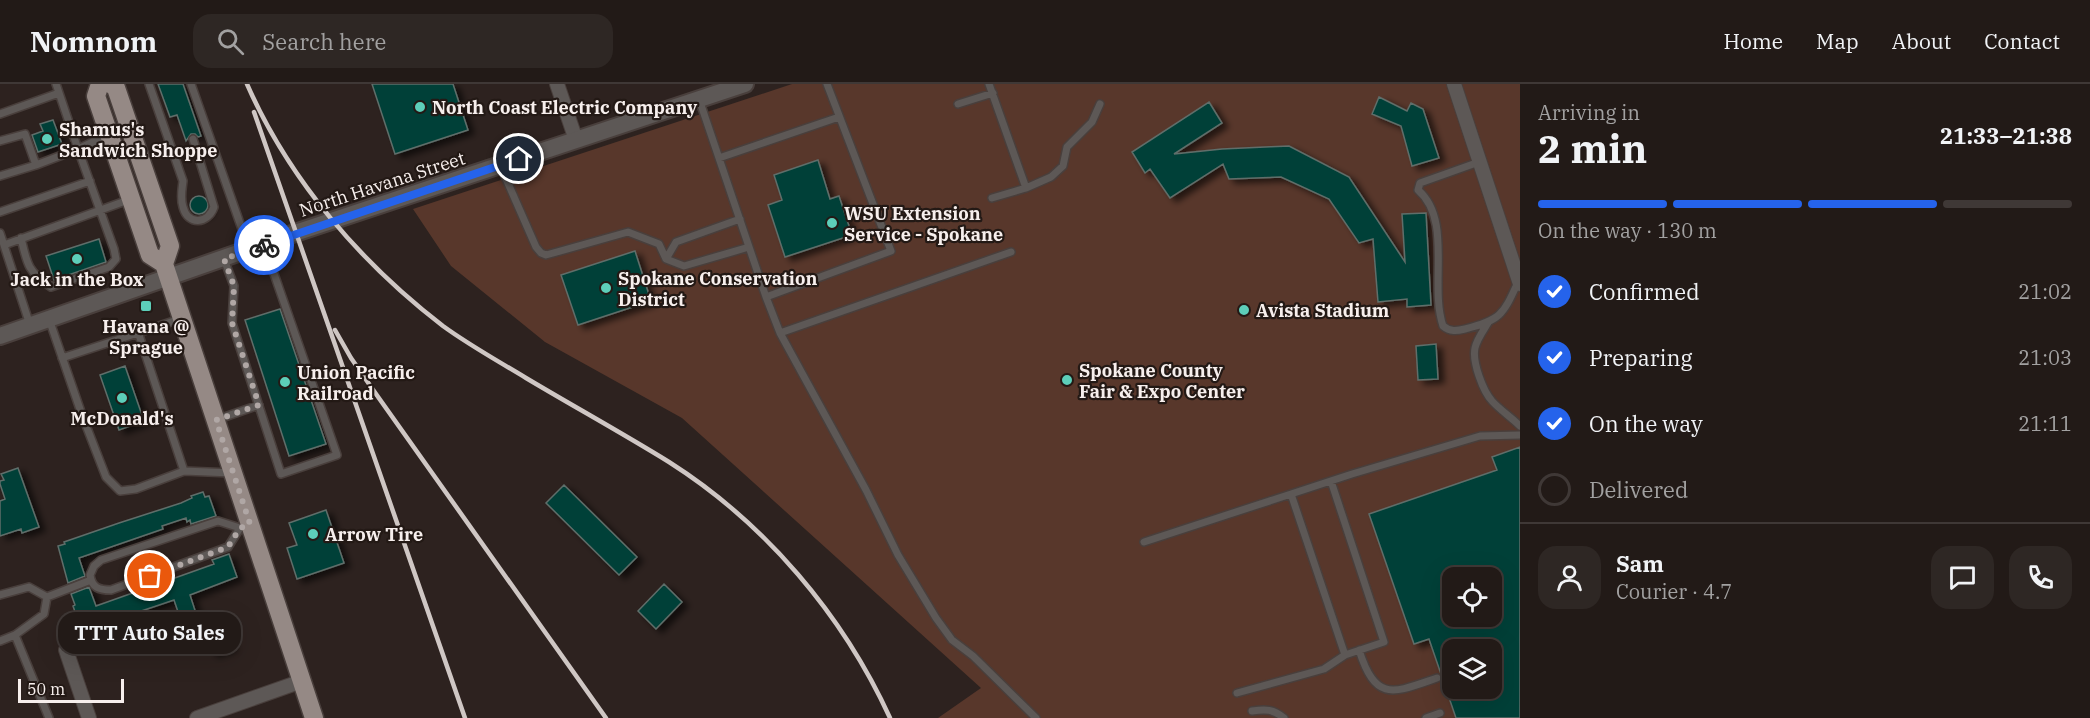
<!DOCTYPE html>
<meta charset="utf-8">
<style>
body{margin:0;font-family:"IBM Plex Serif",serif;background:#2e2724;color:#f1f3f6;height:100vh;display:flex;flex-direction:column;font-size:22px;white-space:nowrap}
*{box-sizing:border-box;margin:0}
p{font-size:20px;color:#a2a1a1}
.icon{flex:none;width:33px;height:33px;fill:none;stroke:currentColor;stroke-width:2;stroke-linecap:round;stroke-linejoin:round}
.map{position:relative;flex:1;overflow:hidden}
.sheet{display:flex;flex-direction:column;background:#221a17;width:570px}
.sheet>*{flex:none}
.buttons{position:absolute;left:1442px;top:483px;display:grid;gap:12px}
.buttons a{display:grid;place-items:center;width:60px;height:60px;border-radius:12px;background:#221a17;box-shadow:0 6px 24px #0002,0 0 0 2px #3f3836;font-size:30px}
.scale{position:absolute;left:18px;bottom:15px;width:106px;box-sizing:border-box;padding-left:6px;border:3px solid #f7efed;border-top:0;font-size:16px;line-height:21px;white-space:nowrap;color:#f7efed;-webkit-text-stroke:4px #231915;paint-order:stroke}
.pin{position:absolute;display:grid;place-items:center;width:51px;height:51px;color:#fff;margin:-26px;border:3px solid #fff;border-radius:50%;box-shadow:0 2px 6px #0007}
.courier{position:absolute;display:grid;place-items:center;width:60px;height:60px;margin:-30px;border:4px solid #2563eb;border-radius:50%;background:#fff;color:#222;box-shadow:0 2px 8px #0007}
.bubble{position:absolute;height:42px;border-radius:18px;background:#221a17;box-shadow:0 6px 24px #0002,0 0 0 2px #3f3836;font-size:20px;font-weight:700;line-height:42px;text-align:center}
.overview em{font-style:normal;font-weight:700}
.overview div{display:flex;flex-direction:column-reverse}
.overview{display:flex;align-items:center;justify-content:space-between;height:102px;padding:0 18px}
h1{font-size:39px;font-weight:700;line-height:45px}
.bar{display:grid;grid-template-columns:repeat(4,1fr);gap:9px 6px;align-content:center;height:72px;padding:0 18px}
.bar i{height:8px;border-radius:4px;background:#3f3836}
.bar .active{background:#2563eb}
.bar p{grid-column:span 4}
.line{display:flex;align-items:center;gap:15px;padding:0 18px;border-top:2px solid #3f3836}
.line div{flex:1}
.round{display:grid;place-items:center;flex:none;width:63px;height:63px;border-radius:18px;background:#2e2724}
ol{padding:0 18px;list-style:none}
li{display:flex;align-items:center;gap:18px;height:66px}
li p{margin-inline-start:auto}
li .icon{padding:6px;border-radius:50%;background:#2563eb;color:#fff;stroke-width:4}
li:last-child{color:#a2a1a1}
li i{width:33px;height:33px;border:3px solid #3f3836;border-radius:50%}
header{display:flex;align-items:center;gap:36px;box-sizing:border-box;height:84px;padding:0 30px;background:#221a17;border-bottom:2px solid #3f3836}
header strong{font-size:28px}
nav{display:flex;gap:33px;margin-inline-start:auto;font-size:21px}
.search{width:420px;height:54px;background:#2e2724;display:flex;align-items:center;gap:15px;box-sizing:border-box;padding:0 21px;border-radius:18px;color:#a2a1a1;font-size:22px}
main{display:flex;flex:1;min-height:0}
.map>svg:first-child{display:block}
</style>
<header>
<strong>Nomnom</strong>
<div class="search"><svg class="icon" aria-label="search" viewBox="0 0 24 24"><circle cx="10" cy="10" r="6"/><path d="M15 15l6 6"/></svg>Search here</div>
<nav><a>Home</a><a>Map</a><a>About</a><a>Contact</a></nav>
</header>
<main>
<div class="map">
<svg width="1520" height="634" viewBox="0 0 1520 634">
<defs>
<filter id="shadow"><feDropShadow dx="6" dy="4" stdDeviation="3" flood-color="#0009"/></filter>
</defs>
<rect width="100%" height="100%" fill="#2d221f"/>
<path fill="#58372b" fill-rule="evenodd" d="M792,0h728v634h-582l43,-30 -299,-270 -137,-76 -94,-76 -38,-57zM1452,494h39v38h-39zM1452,566h39v38h-39z"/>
<path fill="#004138" stroke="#5f6e6a" stroke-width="1.5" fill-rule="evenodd" filter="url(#shadow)" d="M158,0h25l18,52 -3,1 -3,-3h-4l-5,7 -9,-26 -7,2z
M372,0h81l15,46 -73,24z
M1379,13l28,14 4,-8 12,6 16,49 -27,8 -11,-40 -29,-12z
M1209,18l13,21 -48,31 48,-5 67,-3 60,31 56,85 -3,-48 24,-1 5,92 -24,2v-8l-29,3 -5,-63 -14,4 -30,-44 -48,-22 -52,2 -6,-15 -53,34 -20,-29 -5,4 -13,-21z
M53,36l9,24 -24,8 -6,-17 11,-4 -3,-7z
M818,76l12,39 9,-3 13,39 -67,22 -17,-52 14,-5 -8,-25z
M190 121a9 9 0 1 1 18 0a9 9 0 1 1-18 0Z
M99,155l7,23 -52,18 -8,-24z
M635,167l16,50 -73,24 -17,-50z
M280,225l46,135 -37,12 -44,-136z
M1436,260l2,35 -20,1 -2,-34z
M125,282l19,55 -25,9 -19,-55z
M1520,363v271h-64l-27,-79 -15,5 -45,-130 128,-44 -5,-13zM1452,494h39v38h-39zM1452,566h39v38h-39z
M18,384l21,59 -17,6 -1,-4 -21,7v-35l5,-2 -5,-15v-3l4,-1 -3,-6z
M564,401l73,72 -18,18 -73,-72z
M203,408l2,5 4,-1 7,20 -25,8 -1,-4 -3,2 -1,-4 -24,8 1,3 -84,29 6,18 -17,7 -10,-37 7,-2 -1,-2 55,-19 62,-20 11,-5 -1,-2z
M326,426l18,53 -47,16 -10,-31 10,-3 -8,-22z
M229,470l8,23 -47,18 13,40 -15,6 -14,-41 -92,31 -9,-25 2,-1 -4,-11 18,-7 7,19 118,-42 -2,-4z
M664,500l18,18 -26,27 -18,-18z
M222,535l9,28 -19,6 -9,-28z"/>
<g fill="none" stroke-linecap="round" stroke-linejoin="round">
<g stroke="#493f3c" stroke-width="10">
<path id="service" d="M149,0l34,97c-1,9 -3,17 0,26 5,19 25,17 31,0l-21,-68
M191,0l58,165
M989,0l37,104 -34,10
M699,15l67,198 125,-46 -64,-167
M958,20l35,-11
M0,30l59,-21
M0,57l25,-7 11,31 -36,11
M719,74l120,-41
M1479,78l-59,21 -2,7c35,30 11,95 25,136 7,6 14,5 22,3 36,-9 38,-14 53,-47
M36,81l42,-16 -22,-65
M500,81l36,82 5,6 5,2 82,-23 31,12 7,15 18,7 65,-19
M1026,104l25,-11 12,-11 4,-19 25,-25 8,-18
M0,128l90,-31
M0,149l30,92
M21,154c6,26 7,34 30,49l58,-20 7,-8 -2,-10 -36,-100 30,-14
M4,161l127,-46
M1011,168l-231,81 86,157 32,65 38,63 16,22 21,16 63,62
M224,175l10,27 -2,37 49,151 56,-19 -73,-210
M666,175l10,-17 64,-23
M766,213l14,36
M49,235l33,96 24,62 14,14 16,-2 48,-18 48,2
M1488,239c-5,8 -11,16 -13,25 -3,14 8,43 17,53 8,9 19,16 28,25
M138,248l46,139
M62,274l118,-39
M216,336l43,-15
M1331,397l53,161 -39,13 -54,-161 61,-20 128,-38 40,-1
M218,437l22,7 -12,19 -117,43c-12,0 -19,-2 -21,-15l4,-9 7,-6z
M1144,458l147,-48
M0,511l29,-8 18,10 44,-17
M15,551l29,-21 3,-17
M0,557l15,-6 34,83
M1359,566c17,53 34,43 78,28
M1237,609l87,-24 21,-14
M1252,627c14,-2 21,-2 32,7
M1426,634l14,-5"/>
</g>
<g stroke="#493f3c" stroke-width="16">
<path id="minor" d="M557,0l19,56
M1454,0l66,200
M66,566l23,68
M197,634l105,-37"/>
</g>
<g stroke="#493f3c" stroke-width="20">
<path id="tertiary" d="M0,252l295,-103 450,-149"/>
</g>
<g stroke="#493f3c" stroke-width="21">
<path id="primary" d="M100,0l-4,12 54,159 14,9
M111,0l5,4 54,158 -6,18 150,454"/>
</g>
<use href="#service" stroke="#5d5856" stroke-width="7"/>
<use href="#minor" stroke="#5d5856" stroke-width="14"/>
<use href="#tertiary" stroke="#5d5856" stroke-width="16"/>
<use href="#primary" stroke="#958985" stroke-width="18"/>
<path stroke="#cfc7c4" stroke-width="4.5" d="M247,0c42,96 114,179 196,242 26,19 55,35 83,52 47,28 96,55 143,84 96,61 174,153 221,256
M254,28l211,606
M335,246l16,28 25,36 230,324"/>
</g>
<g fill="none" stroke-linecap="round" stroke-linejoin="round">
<path stroke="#b0a7a5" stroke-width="6" stroke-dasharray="0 10.8" d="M150,492l78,-29 12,-19 10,-4 -34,-104 43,-15 -27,-82 2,-37 -10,-27 40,-14"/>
<path stroke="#2563eb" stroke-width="8" d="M264,161l255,-86"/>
</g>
<g fill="#5dceb9" stroke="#231915" stroke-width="2">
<circle cx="420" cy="23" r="6"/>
<circle cx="47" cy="55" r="6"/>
<circle cx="832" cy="139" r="6"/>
<circle cx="77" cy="175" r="6"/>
<circle cx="606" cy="204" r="6"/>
<rect x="140" y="216" width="12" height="12" rx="3"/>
<circle cx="1244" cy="226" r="6"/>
<circle cx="1067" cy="296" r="6"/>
<circle cx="285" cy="298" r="6"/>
<circle cx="122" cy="314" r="6"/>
<circle cx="313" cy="450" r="6"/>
</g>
<g text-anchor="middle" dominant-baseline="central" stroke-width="4.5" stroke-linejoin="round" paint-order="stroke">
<g font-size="18" font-weight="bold" fill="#f7efed" stroke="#231915" text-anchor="start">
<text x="432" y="23">North Coast Electric Company</text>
<text x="59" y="45">Shamus's<tspan x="59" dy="21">Sandwich Shoppe</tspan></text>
<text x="844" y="129">WSU Extension<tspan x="844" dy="21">Service - Spokane</tspan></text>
<text x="618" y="194">Spokane Conservation<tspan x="618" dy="21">District</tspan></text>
<text x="77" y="195" text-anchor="middle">Jack in the Box</text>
<text x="1256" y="226">Avista Stadium</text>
<text x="146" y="242" text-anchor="middle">Havana @<tspan x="146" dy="21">Sprague</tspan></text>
<text x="1079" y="286">Spokane County<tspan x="1079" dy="21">Fair &amp; Expo Center</tspan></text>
<text x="297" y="288">Union Pacific<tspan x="297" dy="21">Railroad</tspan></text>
<text x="122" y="334" text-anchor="middle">McDonald's</text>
<text x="325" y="450">Arrow Tire</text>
</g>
<g font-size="18" fill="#f7efed" stroke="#231915">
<text transform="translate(382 100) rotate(-18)">North Havana Street</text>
</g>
</g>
</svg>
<div class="buttons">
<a><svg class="icon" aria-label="locate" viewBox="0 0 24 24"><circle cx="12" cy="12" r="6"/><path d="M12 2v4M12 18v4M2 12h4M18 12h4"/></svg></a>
<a><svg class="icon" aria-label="layers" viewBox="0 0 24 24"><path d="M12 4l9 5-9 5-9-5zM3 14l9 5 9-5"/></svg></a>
</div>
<div class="scale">50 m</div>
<div class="pin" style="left:150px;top:492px;background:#ea580c"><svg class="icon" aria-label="bag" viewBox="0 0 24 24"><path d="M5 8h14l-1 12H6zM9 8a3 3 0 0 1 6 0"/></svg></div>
<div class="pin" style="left:519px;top:75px;background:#1f2937"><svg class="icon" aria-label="home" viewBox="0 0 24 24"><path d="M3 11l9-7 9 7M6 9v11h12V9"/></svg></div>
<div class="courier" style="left:264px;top:161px"><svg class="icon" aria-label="bike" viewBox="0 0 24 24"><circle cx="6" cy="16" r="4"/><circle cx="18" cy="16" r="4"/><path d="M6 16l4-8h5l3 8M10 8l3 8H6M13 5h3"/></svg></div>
<div class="bubble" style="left:58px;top:528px;width:183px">TTT Auto Sales</div>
</div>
<section class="sheet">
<div class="overview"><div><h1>2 min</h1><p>Arriving in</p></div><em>21:33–21:38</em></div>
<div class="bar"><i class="active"></i><i class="active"></i><i class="active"></i><i></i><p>On the way · 130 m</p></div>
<ol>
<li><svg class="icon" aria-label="check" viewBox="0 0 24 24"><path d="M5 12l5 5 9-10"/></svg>Confirmed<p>21:02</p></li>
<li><svg class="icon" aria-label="check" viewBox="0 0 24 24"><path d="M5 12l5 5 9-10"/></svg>Preparing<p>21:03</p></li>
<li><svg class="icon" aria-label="check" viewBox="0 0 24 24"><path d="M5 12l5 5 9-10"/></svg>On the way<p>21:11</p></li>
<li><i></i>Delivered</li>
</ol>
<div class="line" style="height:108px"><a class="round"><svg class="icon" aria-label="person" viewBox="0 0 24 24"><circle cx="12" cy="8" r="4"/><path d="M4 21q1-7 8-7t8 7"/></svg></a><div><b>Sam</b><p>Courier · 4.7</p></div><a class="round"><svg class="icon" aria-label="chat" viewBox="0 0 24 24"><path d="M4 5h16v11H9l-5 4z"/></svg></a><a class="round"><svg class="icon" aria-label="phone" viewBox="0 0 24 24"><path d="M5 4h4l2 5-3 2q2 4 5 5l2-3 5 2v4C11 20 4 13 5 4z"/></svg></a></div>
</section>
</main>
